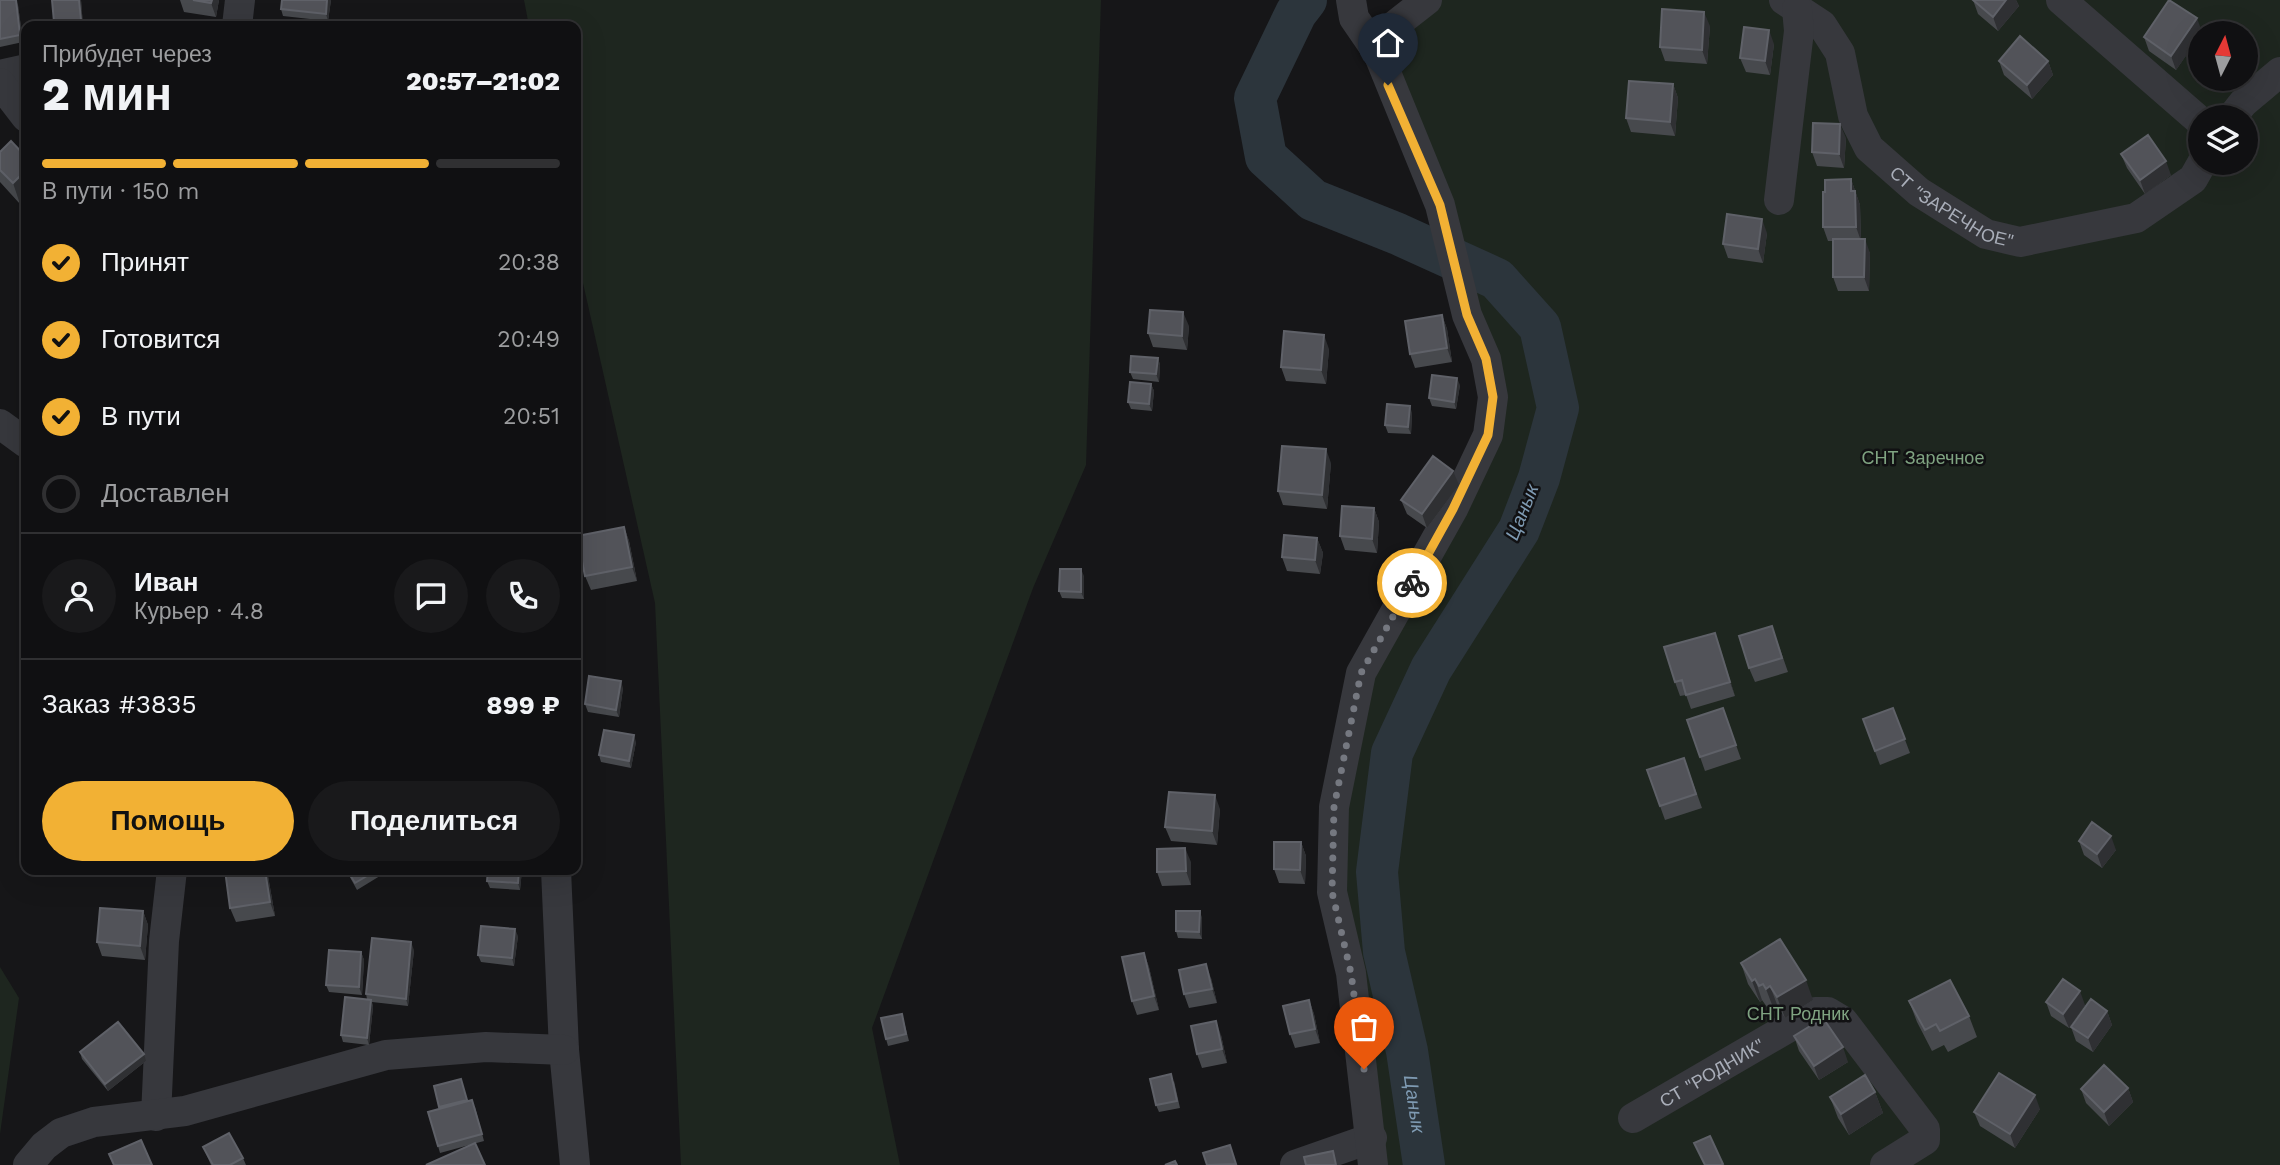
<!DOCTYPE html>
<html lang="ru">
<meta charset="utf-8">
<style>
body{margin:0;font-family:"Work Sans",sans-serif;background:#19191b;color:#f1f3f6;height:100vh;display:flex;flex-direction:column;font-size:26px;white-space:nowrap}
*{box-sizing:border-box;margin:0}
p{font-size:23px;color:#9c9d9f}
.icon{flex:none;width:38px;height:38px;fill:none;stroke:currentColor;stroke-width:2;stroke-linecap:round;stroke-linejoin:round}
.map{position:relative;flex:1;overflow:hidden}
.details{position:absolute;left:21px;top:21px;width:560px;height:854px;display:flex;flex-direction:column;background:#101012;border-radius:14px;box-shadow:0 7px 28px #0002,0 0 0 2px #303032}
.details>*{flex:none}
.needle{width:46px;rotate:6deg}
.fabs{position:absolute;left:2188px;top:21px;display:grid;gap:14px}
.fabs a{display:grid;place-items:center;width:70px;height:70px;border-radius:50%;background:#101012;box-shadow:0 7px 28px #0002,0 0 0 2px #303032;font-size:35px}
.pin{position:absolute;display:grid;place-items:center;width:60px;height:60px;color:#fff;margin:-72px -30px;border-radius:50% 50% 50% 0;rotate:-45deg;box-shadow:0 0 7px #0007}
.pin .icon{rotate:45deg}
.courier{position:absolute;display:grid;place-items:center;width:70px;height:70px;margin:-35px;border:5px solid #f2b134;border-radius:50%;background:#fff;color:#222;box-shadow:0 2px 9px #0007}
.head em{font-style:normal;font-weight:800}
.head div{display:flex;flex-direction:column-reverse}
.head{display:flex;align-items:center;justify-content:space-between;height:119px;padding:0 21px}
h1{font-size:46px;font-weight:800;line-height:52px}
.bar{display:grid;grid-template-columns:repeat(4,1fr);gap:10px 7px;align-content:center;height:84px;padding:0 21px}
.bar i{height:9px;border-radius:5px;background:#303032}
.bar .active{background:#f2b134}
.bar p{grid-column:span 4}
.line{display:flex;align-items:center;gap:18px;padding:0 21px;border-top:2px solid #303032}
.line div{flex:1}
.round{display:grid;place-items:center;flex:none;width:74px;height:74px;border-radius:37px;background:#19191b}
ol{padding:0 21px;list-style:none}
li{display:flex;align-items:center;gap:21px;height:77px}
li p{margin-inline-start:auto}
li .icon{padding:7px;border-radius:50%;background:#f2b134;color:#111;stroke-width:4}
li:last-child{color:#9c9d9f}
li i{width:38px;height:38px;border:4px solid #303032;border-radius:50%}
.primary-button{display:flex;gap:14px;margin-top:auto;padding:14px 21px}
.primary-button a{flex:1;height:80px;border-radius:42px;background:#f2b134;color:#111;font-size:28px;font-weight:800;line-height:80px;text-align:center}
.primary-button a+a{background:#19191b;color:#f1f3f6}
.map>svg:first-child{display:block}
</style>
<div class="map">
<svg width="2280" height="1165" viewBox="0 0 2280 1165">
<rect width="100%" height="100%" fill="#161618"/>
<path fill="#1e261f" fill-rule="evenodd" d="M524,0h577l-15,465 -53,123 -161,440 28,137h-219l-26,-562 -79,-351v-226h-47z
M1415,0h865v1165h-907l-41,-273 29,-219 132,-276 -115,-344zM2200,33h45v46h-45zM2200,117h45v46h-45z
M0,967l19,31 -19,136z"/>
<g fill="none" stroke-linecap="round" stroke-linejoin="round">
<path stroke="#2c353c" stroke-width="42" id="s1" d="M1306,0l-10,13 -41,85 11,59 47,43 85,34 99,45 43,48 18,81 -19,70 -20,52 -88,139 -39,84 -15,119 7,80 23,99 17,114"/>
<g stroke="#37383d" stroke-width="30">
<path d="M1351,0l3,18 24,35"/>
<path id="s2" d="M1784,0l38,25 18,28 13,63 16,32 50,44 67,42 34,8 116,-24 57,-39 9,-16"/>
<path d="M2061,0l139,121"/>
<path d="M237,26l3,-26"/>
<path d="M0,75l26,-6"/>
<path d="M0,83l26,34"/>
<path d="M2232,117l11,-14 37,-31"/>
<path d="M1779,200l20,-169 -2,-22"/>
<path d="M0,424l26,19"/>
<path d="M556,870l8,180 11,115"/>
<path d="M156,1116l8,-175 8,-71"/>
<path id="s3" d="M1633,1118l182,-106h13l15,9 82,108v11l-40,25"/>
<path d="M28,1165l16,-19 17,-13 33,-11 91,-11 201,-56 100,-8 78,3"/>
<path d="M1295,1165l77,-27"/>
<path d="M1373,1165l-22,-192 -19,-81 2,-85 27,-134 92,-164 35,-74 5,-38 -7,-38 -19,-44 -27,-110 -62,-152 17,-28 32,-25"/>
</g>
</g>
<path fill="#47494d" d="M0,0l18,5 5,37 -23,5z
M81,0l2,26h-28l-1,-4z
M180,0h39l-3,17 -32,-5z
M331,0l-3,21 -45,-5 -2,-7z
M1973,0h43l3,6 -21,25 -20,-17z
M1710,26l-3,38 -42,-3 -5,-14z
M2202,32l-26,38 -27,-19 -5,-14z
M1774,44l-4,31 -24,-3 -6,-14z
M1999,61h49l5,14 -21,24 -28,-24z
M1673,84l5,14 -3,38 -44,-4 -5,-14z
M1846,138l-2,30 -27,-2 -5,-14z
M11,141l9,63 -20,-22v-30z
M2121,154l50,21 -26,19 -18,-26z
M1851,179l9,26 1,34 9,14 -1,38h-31l-5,-14v-36h-5l-5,-14 2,-35z
M1767,233l-4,30 -35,-5 -5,-14z
M1442,315l5,14 5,33 -37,6 -5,-14z
M1189,326l-2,24 -34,-3 -5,-14z
M1329,349l-3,35 -40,-3 -5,-14z
M1158,358l2,7 -1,17 -26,-3 -3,-7z
M1151,384l3,7 -2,20 -21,-2 -3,-7z
M1460,385l-4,24 -24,-3 -3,-8z
M1412,413l-1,21 -23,-1 -3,-8z
M1331,463l-4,46 -44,-4 -5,-14z
M1459,485l-32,43 -20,-14 -6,-14z
M1374,508l5,14 -2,31 -32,-3 -5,-14z
M624,527l5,14 8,40 -46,9 -6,-14z
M1317,538l6,15 -3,21 -33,-3 -5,-14z
M1084,576v23l-22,-1 -3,-7z
M1772,626l16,46 -33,10 -6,-14z
M1715,633l20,63 -44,13 -5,-14 -6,1 -5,-14z
M623,688l-4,29 -31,-5 -3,-8z
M1723,708l18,51 -36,12 -18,-51z
M1893,708l17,45 -30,12 -17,-46z
M636,742l-5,26 -30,-6 -2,-7z
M1684,758l18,50 -37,12 -18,-50z
M1220,809l-3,36 -46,-4 -6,-14z
M2079,841l37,9 -14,18 -18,-13z
M1301,842l5,14 -1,28 -26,-1 -5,-14z
M1191,862v23l-29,1 -5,-14z
M225,870h41l2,6 7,40 -39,6 -6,-14z
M346,870h42v1l-31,19z
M488,870h34l-2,20 -30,-2 -3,-7z
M143,911l5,14 -3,35 -43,-4 -5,-14z
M1200,911l2,8v20l-24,-1 -2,-7z
M518,936l-4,30 -33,-4 -3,-7z
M414,950l-6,56 -36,-4 1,5 -4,38 -26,-3 -2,-7 26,-36 -1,-5z
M361,952l3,8 -2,35 -33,-3 -3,-7z
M1144,953l5,14 10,43 -22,5 -5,-14z
M1741,963l72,37 -28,18 -7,-11 -4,3 -3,-5 -4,2 -5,-7 -2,2 -12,-18z
M1211,978l6,25 -28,5 -5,-14z
M1309,1000l5,14 6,29 -25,5 -5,-14z
M1909,1001l60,15 8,21 -29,15 -4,-7 -12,6 -15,-29z
M2046,1002l39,3 -16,23 -18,-12z
M2107,1011l5,14 -19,27 -17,-11 -5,-14z
M902,1014l7,27 -21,5 -2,-7z
M1221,1035l6,28 -25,5 -5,-14z
M1794,1036l54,26 -29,18 -20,-29z
M80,1052l66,9 -38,30 -26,-32z
M1174,1081l6,27 -21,4 -3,-7z
M434,1086h29l5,16 7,5 9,34 -44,12 -2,-7 2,-37z
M2128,1088l5,14 -24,24 -23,-23 -5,-14z
M1875,1092l8,21 -34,22 -11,-17 -8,-21z
M2040,1109l-25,39 -35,-22 -6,-14z
M203,1147l40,11 3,7h-35z"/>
<path fill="#2f3033" d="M16,0l2,5 5,37 -3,-7z
M79,0h2l2,26 -2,-6z
M212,0h7l-3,17 -5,-14z
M327,0h4l-3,21 -2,-7z
M2006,0h10l3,6 -21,25 -5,-14z
M1704,12l6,14 -3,38 -5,-14z
M2197,18l5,14 -2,1v3l-24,34 -5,-14z
M1769,30l5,14 -4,31 -5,-14z
M2048,61l5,14 -21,24 -5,-14z
M1673,84l5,14 -3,38 -5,-14z
M1840,124l6,14 -2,30 -5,-14z
M2166,161l5,14 -26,19 -5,-14z
M26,170v28l-6,6 -7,-21z
M1851,179l9,26 1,36 -5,-14z
M1762,219l5,14 -4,30 -5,-14z
M1865,239l5,14 -1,38 -5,-14z
M1183,312l6,14 -2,24 -5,-14z
M1442,315l5,14 5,33 -5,-14z
M1324,335l5,14 -3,35 -5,-14z
M1158,358l2,7 -1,17 -3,-8z
M1457,378l3,7 -4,24 -2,-7z
M1151,384l3,7 -2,20 -3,-7z
M1410,406l2,7 -1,21 -3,-7z
M1326,449l5,14 -4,46 -5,-14z
M1453,471l6,14 -32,43 -5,-14z
M1374,508l5,14 -2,31 -5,-14z
M624,527l5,14 8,40 -5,-14z
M1317,538l6,15 -3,21 -5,-14z
M1081,569l3,7v23l-3,-7z
M1715,633l5,14 15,49 -5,-14z
M621,681l2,7 -4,29 -3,-7z
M634,735l2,7 -5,26 -2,-7z
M1215,795l5,14 -3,36 -5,-14z
M2111,836l5,14 -14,18 -5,-14z
M1301,842l5,14 -1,28 -5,-14z
M1185,848l6,14v23l-5,-14z
M265,870h1l2,6 7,40 -5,-14z
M519,870h3l-2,20 -2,-7z
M143,911l5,14 -3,35 -5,-14z
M1200,911l2,8v20l-3,-7z
M515,929l3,7 -4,30 -2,-8z
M411,942l3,8 -6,56 -2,-7z
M361,952l3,8 -2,35 -3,-8z
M1144,953l5,14 10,43 -5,-14z
M1206,964l5,14 6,25 -5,-14z
M1755,979l7,21 -2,2 -8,-21z
M1806,980l7,20 -28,18 -8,-21z
M1770,986l8,21 -4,3 -8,-21z
M2080,991l5,14 -16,23 -6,-14z
M371,1000l2,7 -4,38 -2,-7z
M1309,1000l5,14 6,29 -5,-14z
M2107,1011l5,14 -19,27 -5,-14z
M1216,1021l5,14 6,28 -5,-14z
M1843,1047l5,15 -29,18 -5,-14z
M144,1054l2,7 -38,30 -3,-7z
M2128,1088l5,14 -24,24 -5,-14z
M1875,1092l8,21 -34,22 -8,-21z
M2035,1095l5,14 -25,39 -5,-14z"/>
<path fill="#525359" stroke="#5f6168" stroke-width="2" d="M0,0h16l4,35 -20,4z
M52,0h27l2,20 -27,2z
M193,0h19l-1,3z
M282,0h45l-1,14 -45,-5z
M1973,0h33l-13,17z
M2169,0l28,18 -26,38 -27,-19z
M1662,9l42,3 -2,38 -42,-3z
M1744,27l25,3 -4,31 -25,-3z
M2020,36l28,25 -21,24 -28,-24z
M1629,81l44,3 -3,38 -44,-4z
M1813,123l27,1 -1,30 -27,-2z
M2148,135l18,26 -26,19 -19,-26z
M11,141l15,16v13l-13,13 -13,-13v-18z
M1851,179v12h4l1,36h-33v-35h2v-12z
M1727,214l35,5 -4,30 -35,-5z
M1833,239h32l-1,38h-31z
M1150,310l33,2 -1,24 -34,-3z
M1442,315l5,33 -37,6 -5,-33z
M1284,331l40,4 -3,35 -40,-3z
M1131,356l27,2 -2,16 -26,-2z
M1432,375l25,3 -3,24 -25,-4z
M1130,382l21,2 -2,20 -21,-2z
M1387,404l23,2 -2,21 -23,-2z
M1282,446l44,3 -4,46 -44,-4z
M1433,456l20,15 -31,43 -21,-14z
M1342,506l32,2 -2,31 -32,-3z
M624,527l8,40 -47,9 -8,-40z
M1284,535l33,3 -2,22 -33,-3z
M1060,569h21v23l-22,-1z
M1772,626l10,32 -33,10 -10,-32z
M1715,633l15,49 -44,13 -4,-15 -7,2 -11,-35z
M589,676l32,5 -5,29 -31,-6z
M1723,708l13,37 -36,12 -13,-37z
M1893,708l12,31 -30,12 -12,-32z
M604,730l30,5 -5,26 -30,-6z
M1684,758l12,36 -36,12 -13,-36z
M1169,792l46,3 -3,36 -47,-4z
M2092,822l19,14 -14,18 -18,-13z
M1274,842h27l-1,28 -26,-1z
M1185,848l1,23 -29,1v-23z
M225,870h40l5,32 -40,6z
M347,870h30l-22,13z
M488,870h31l-1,13 -31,-2z
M100,908l43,3 -3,35 -43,-4z
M1176,911h24l-1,21 -23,-1z
M481,926l34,3 -3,29 -34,-3z
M372,938l39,4 -5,57 -40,-5z
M1780,939l26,41 -29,17 -7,-11 -4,3 -3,-5 -4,2 -4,-7 -3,2 -11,-18z
M329,950l32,2 -2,35 -33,-2z
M1144,953l10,43 -22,5 -10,-44z
M1206,964l6,25 -28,5 -5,-24z
M2063,979l17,12 -17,23 -17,-12z
M1950,980l19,36 -29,15 -4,-7 -11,6 -16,-29z
M345,997l26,3 -4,38 -26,-3z
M2091,999l16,12 -19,27 -17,-11z
M1309,1000l6,29 -25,5 -7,-28z
M902,1014l4,20 -20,5 -5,-21z
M1823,1018l20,29 -29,19 -20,-30z
M1216,1021l6,28 -25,5 -6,-28z
M118,1022l26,32 -39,30 -25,-32z
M2104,1065l24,23 -24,24 -23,-23z
M1999,1073l36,22 -25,39 -36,-22z
M1171,1074l6,27 -21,4 -6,-26z
M1865,1075l10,17 -34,22 -11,-17z
M461,1079l6,21 -28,7 -5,-21z
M472,1100l10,34 -44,12 -10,-34z
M229,1133l14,25 -13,7h-17l-10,-18z
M1710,1136l13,28 -2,1h-16l-11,-22z
M141,1140l11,25h-38l-5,-11z
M475,1143l10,22h-59z
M1230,1145l6,19 -29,1 -4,-12z
M1333,1151l3,14h-30l-2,-8z
M1175,1161l2,4h-12z"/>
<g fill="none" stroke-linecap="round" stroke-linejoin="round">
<path stroke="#757880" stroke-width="7" stroke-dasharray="0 12.6" d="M1364,1069l-13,-96 -19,-81 2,-85 27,-134 51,-90"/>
<path stroke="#f2b134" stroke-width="9" d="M1388,85l52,120 27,110 19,44 7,38 -5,38 -35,74 -41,74"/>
</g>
<g text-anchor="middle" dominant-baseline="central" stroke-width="5" stroke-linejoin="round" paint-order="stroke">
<g font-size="18" fill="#a8adb8" stroke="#111113">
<text stroke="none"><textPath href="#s2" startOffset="282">СТ "ЗАРЕЧНОЕ"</textPath></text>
<text stroke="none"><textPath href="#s3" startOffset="91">СТ "РОДНИК"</textPath></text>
</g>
<g font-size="18" fill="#7fa381" stroke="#111113">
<text x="1923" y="457">СНТ Заречное</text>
<text x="1798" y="1013">СНТ Родник</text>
</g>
<g font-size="19" font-style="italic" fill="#7f9bb3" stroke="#111113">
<text transform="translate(1522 512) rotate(-68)">Цанык</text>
<text stroke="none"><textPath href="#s1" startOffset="1323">Цанык</textPath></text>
</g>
</g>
</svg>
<div class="fabs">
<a><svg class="needle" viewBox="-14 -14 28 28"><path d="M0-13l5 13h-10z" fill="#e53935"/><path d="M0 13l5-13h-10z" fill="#9c9d9f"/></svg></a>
<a><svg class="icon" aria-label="layers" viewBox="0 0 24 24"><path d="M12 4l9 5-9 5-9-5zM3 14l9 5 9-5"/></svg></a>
</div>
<div class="pin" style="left:1364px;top:1069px;background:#ea580c"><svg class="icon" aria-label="bag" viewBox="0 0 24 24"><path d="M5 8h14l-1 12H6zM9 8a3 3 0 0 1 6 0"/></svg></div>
<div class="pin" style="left:1388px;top:85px;background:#1f2937"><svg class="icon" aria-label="home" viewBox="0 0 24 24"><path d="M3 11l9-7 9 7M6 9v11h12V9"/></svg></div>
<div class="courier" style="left:1412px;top:583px"><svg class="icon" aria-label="bike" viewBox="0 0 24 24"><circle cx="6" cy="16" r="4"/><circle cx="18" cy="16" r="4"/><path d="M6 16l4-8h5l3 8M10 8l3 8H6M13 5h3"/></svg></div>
<section class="details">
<div class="head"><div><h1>2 мин</h1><p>Прибудет через</p></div><em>20:57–21:02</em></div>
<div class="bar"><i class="active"></i><i class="active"></i><i class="active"></i><i></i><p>В пути · 150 m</p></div>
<ol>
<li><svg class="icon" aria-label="check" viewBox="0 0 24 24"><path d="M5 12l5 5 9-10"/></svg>Принят<p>20:38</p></li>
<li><svg class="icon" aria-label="check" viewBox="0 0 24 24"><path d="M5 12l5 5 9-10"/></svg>Готовится<p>20:49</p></li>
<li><svg class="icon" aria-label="check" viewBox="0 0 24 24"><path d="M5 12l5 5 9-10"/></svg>В пути<p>20:51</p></li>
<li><i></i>Доставлен</li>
</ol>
<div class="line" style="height:126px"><a class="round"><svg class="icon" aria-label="person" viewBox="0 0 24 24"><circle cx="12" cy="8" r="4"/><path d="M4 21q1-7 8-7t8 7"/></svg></a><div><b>Иван</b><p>Курьер · 4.8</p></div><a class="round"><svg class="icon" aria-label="chat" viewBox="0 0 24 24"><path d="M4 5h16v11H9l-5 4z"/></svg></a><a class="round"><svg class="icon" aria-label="phone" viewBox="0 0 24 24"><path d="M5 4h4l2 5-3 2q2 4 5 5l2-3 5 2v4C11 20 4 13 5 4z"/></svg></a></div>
<div class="line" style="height:91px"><div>Заказ #3835</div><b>899 ₽</b></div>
<div class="primary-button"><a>Помощь</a><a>Поделиться</a></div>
</section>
</div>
